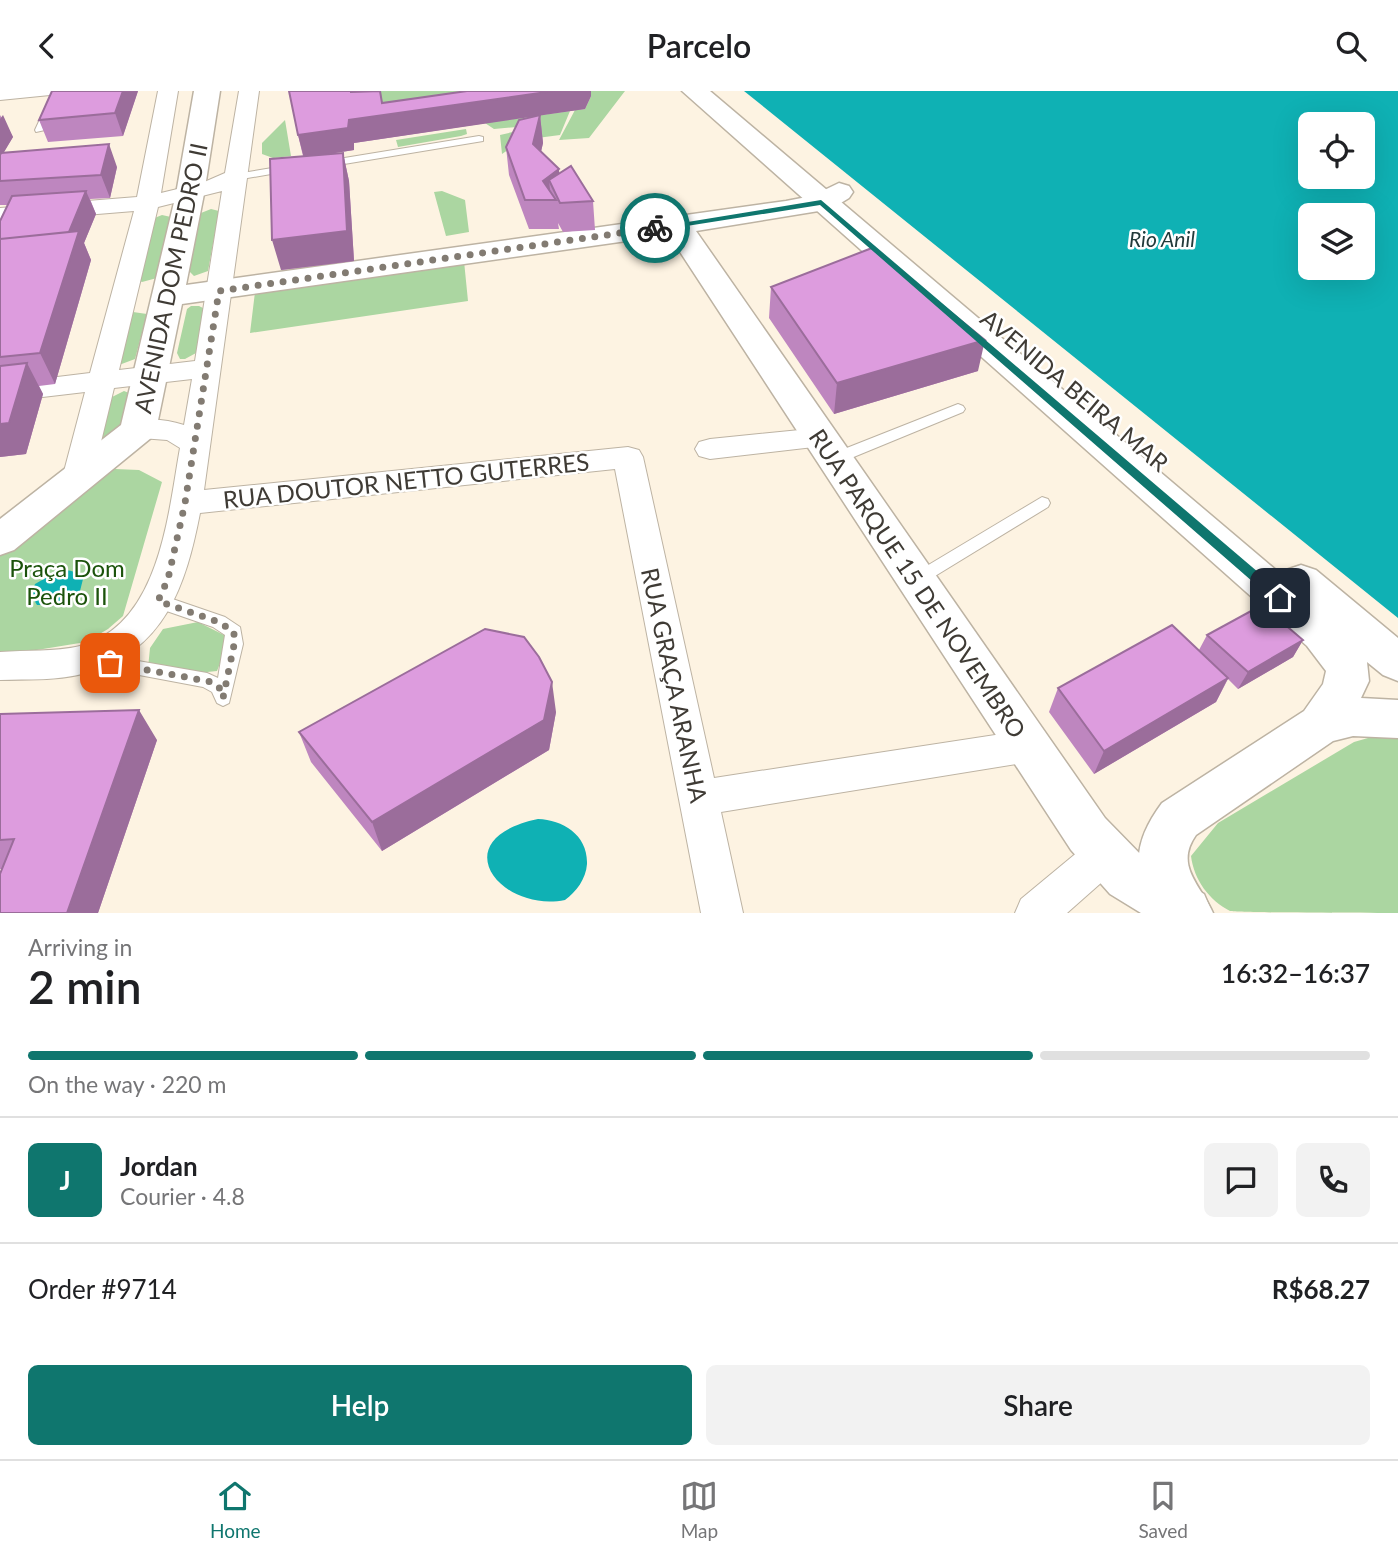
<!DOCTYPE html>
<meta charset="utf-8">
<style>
body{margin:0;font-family:Lato,sans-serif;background:#f2f2f2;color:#202124;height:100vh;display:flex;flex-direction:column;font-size:26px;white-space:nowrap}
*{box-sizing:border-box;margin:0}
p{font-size:23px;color:#757577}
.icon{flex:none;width:38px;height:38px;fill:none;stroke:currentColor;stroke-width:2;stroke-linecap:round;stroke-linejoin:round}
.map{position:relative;height:822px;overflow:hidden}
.sheet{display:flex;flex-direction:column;background:#fff;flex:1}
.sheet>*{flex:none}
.buttons{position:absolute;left:1298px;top:21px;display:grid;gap:14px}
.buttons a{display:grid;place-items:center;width:77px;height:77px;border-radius:10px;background:#fff;box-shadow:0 7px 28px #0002;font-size:35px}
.pin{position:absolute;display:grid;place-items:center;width:60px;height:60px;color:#fff;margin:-30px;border-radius:14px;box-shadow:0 4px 10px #0006}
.courier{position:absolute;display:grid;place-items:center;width:70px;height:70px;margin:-35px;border:5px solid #0f766e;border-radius:50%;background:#fff;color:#222;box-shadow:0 2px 9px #0007}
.headline em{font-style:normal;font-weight:600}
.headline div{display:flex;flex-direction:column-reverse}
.headline{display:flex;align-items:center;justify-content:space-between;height:119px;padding:0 28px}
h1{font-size:46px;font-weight:600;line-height:52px}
.bar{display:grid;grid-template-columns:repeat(4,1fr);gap:10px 7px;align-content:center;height:84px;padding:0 28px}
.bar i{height:9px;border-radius:5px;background:#e0e0e0}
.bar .active{background:#0f766e}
.bar p{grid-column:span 4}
.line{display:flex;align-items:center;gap:18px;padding:0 28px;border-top:2px solid #e0e0e0}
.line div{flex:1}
.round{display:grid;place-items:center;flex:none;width:74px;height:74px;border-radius:10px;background:#f2f2f2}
.primary-button{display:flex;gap:14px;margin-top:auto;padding:14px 28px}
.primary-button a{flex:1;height:80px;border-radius:10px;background:#0f766e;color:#fff;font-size:28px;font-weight:600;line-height:80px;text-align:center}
.primary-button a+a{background:#f2f2f2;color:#202124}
header{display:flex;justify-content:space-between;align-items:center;height:91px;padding:0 28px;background:#fff;font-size:32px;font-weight:600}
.dock{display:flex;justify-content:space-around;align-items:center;height:98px;border-top:2px solid #e0e0e0;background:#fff;font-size:19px;color:#757577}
.dock a{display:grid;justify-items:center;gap:4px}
.dock .active{color:#0f766e}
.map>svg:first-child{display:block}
</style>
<header><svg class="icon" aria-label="back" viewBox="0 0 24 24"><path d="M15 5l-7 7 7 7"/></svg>Parcelo<svg class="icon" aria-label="search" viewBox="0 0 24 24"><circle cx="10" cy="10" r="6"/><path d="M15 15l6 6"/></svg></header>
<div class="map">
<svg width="1398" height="822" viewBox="0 0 1398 822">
<rect width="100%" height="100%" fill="#fdf3e2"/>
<path fill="#abd6a1" d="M352,0h273l-36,47 -30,2 16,-30 10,-1 6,-13 -235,18z
M570,20l-10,24 -38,5 -20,14 -2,-19 17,-4v-4l-23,2 -9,-6z
M285,29l6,36 -18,2 -11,-4v-11z
M466,38l1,5 -6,2 -63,11 -2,-7z
M442,100l23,9 4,32 -23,4 -12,-44z
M211,118l8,2 -11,60 -14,5 -5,-5 12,-58z
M162,124l9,2 -14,61 -15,4 -4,-2 14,-61z
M464,170l4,40 -218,32 5,-41z
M191,215h8l6,3 -9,44 -11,6h-5l-3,-6 10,-44z
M133,221l14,2 -12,45 -16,6 10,-51z
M124,300l5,2 -4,31 -26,22 13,-49z
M115,378l24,1 23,12 -39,134 -15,13 -22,13 -86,14v-100l95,-79z
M198,531l32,16 -13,33 -39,4 -30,-7 2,-20 13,-19z
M1398,644v178c-23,0 -157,0 -168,-2 -21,-11 -36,-31 -39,-55l27,-33 136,-81 21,-6z"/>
<path fill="#0fb1b4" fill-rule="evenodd" d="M744,0h654v527zM1311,33h52v53h-52zM1311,124h52v53h-52z
M58,480c11,-1 18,-1 25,8l-3,12 -21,14h-22l-6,-10 4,-11z
M538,728c25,1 50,16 49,45 -1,15 -11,28 -22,36 -65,13 -123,-61 -27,-81z"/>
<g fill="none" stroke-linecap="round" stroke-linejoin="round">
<g stroke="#bdb3a3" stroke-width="2">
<path id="lane" d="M53,0h10l-18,39 -9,2 -1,-2z
M479,45l4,1v4l-157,26 -6,-3 6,-3z
M290,74l4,1v4l-58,10 -6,-3 6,-3z
M958,313l5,2 2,3 -2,3 -124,51h-10l-3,-4 3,-4z
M1042,406l6,2 2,4 -2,4 -126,77h-12l-2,-4 2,-4z
M158,503l67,23 15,10 3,17 -14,59 -6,3 -6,-3 -5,-11 -9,-5 -117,-22 -3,-5 3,-5 6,-2 115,20 11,5 7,-43 -12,-8 -61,-21 -3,-5 3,-5z"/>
</g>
<g stroke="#bdb3a3" stroke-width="2">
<path id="street" d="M0,0h53l-3,4 -50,5z
M158,0h20l-17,102 41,-10 23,-10 14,-82h20l-55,399 424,-43 11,3 4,7 71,321 314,-48 13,5 6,11 -6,11 -13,5 -307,50 22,101h-42l-86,-444 -415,44c-14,72 -35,138 -114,160 -28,8 -58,6 -86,7v-28c26,-2 55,0 80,-6 80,-21 88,-132 100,-198l-13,-8 -39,-3 -5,-7 5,-7c19,-5 37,-4 56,2l8,-46 -78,9 -22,91 -4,8 -11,3 -11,-3 -4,-8 23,-87 -85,10v-18l90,-11 44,-162 -134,11v-14l137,-11zM222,100l-27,170 -76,9 39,-163z
M820,337l11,3 4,7 -4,7 -121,14 -11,-3 -4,-7 4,-7 11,-3z
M1105,744l14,6 6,13 -6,13 -52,46h-52l6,-14 70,-58z"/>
</g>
<g stroke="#bdb3a3" stroke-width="3">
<path id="secondary" d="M194,0h26l-16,103 -18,91 600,-84 26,-5 27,-13 10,3 4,6 -4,6 -18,11 -135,22 409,587 41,42 58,34 8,19h-71l-31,-19 -39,-44 -402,-615 -487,69 -26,126 -5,8 -137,112 -14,5v-36l121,-94 55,-231z"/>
</g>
<g stroke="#bdb3a3" stroke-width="3">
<path id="primary" d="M682,0h28l573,485 3,-6 15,-5 15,5 82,68v43l-15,-6 -16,-13 2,19 -8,17 37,2v38l-45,-2 -20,5 -137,94c-22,31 5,50 17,78h-57c-25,-41 -23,-71 6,-110l142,-92 19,-27 3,-13 -19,-25z"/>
</g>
<use href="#lane" fill="#fff" fill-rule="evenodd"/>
<use href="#street" fill="#fff" fill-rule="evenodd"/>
<use href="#secondary" fill="#fff" fill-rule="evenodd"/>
<use href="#primary" fill="#fff" fill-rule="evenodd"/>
</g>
<path fill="#be86bf" d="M138,0l-15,45 -75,6 -9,-22z
M289,0h63l30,12 85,-12h124v5l-6,13 -45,6 3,28 -2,9 18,17v4l34,28 2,29 -32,2 -5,-9 1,6h-30l-20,-54 -3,-28 33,-32 -185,28v7l-26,4 15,-1 6,28 5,80 -73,9 22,-114 -5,-21z
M0,24l13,22 -10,16 114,14 -7,31 -20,1 6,15 -12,29 7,17 -36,124 -16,2 4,8 -17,60 -26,3v-236l8,-16h-8z
M771,196l207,84 -144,43 -65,-96z
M1207,544l96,5 -10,17 -55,32 -10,-10 -12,23 -122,72 -45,-62 9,-24 141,-38z
M556,621l-7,38 -167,101 -71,-89 -12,-30z
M0,623l157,26 -59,173h-98l2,-44h-2z"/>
<path fill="#9b6d9b" d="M123,0h15l-15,45 -8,-23z
M554,0h37v5l-6,13 -231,34v7l-50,8 -6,-23 51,-15z
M3,24l10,22 -13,22v-40z
M540,24l3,28 -7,29 -3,-28z
M109,53l8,23 -7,31 -9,-23z
M343,62l6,28 5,80 -73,9 -9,-30z
M559,78l2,29 -12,-18 2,20 -8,-19z
M86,100l10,23 -12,29 7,17 -36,124 -15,-31 27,-118z
M985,249l-7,31 -144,43 3,-31z
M27,272l16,31 -17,60 -26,3v-33z
M1303,549l-10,17 -55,32 10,-17z
M1228,587l-12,24 -122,72 10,-23z
M552,591l4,30 -7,38 -167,101 -10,-29z
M139,619l18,30 -59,173h-31z"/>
<path fill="#dd9cde" stroke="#9b6d9b" stroke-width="2" d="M52,0h71l-8,22 -76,7z
M289,0h62v1l29,-1 2,12 85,-12h87l-205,29 -1,8 -50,7z
M540,24l-7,29 26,25 -16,12 13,19h-31l-19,-53 13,-27z
M109,53l-8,31 -101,6v-26l1,-2z
M343,62l4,78 -75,9 -2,-81z
M571,75l22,35 -33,2 -11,-23z
M86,100l-17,41 -69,7v-18l12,-25z
M79,140l-39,122 -40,4v-118z
M872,157l113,92 -148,43 -66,-96z
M27,272l-18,60 -9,1v-58z
M1262,514l41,35 -55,32 -41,-37z
M1172,534l56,53 -124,73 -46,-63z
M485,538l39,8 15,20 13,25 -8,38 -172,102 -73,-90z
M139,619l-72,203h-67v-39l14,-35 -14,1v-126z"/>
<path fill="#0f766e" d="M821,109l464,395v7h-9l-456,-397 -165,26 -4,-3z"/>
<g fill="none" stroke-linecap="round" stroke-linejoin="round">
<path stroke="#827b72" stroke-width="7" stroke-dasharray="0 12.6" d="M110,572l102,19 7,5 4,11 11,-53v-13l-15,-10 -61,-21 10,-22 17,-76 34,-212 436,-63"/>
</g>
<g text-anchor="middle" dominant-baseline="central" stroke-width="5" stroke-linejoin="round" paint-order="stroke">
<g font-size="21" font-style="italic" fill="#233b3b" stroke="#fff">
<text x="1162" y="147">Rio Anil</text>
</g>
<g font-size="24" fill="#3f3b35" stroke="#fff">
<text transform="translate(170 187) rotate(-78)">AVENIDA DOM PEDRO II</text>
<text transform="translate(1075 299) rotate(40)">AVENIDA BEIRA MAR</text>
<text transform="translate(406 389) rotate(-6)">RUA DOUTOR NETTO GUTERRES</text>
<text transform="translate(918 492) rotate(56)">RUA PARQUE 15 DE NOVEMBRO</text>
<text transform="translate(675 594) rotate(78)">RUA GRAÇA ARANHA</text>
</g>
<g font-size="24" fill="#1b530b" stroke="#fff">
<text x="67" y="476">Praça Dom<tspan x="67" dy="28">Pedro II</tspan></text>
</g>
</g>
</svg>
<div class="buttons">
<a><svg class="icon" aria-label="locate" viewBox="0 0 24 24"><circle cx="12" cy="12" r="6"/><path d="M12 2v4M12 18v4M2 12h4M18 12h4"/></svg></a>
<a><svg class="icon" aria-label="layers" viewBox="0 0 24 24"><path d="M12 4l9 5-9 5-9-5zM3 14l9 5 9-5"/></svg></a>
</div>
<div class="pin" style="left:110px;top:572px;background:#ea580c"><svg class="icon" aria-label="bag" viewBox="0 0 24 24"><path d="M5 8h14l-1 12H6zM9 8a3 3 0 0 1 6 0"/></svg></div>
<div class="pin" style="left:1280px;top:507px;background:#1f2937"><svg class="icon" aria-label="home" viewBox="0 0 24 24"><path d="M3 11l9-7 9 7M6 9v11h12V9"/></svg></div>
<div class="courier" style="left:655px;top:137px"><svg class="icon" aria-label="bike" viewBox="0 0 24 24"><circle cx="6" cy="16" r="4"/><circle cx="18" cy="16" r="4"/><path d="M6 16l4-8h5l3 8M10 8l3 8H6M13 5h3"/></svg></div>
</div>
<section class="sheet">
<div class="headline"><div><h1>2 min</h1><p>Arriving in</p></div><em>16:32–16:37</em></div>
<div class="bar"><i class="active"></i><i class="active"></i><i class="active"></i><i></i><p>On the way · 220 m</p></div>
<div class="line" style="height:126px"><b class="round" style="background:#0f766e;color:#fff">J</b><div><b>Jordan</b><p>Courier · 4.8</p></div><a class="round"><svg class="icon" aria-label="chat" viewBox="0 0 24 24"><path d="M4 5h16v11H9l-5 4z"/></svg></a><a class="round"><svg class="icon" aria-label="phone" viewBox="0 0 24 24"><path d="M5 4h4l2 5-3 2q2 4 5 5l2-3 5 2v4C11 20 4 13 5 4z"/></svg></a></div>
<div class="line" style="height:91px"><div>Order #9714</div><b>R$68.27</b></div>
<div class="primary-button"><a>Help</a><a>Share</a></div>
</section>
<nav class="dock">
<a class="active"><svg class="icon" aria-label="home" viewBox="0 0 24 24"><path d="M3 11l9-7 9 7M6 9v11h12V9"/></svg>Home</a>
<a><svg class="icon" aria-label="map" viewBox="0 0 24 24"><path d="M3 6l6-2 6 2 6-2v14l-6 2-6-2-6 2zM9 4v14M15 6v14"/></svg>Map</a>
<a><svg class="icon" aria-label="saved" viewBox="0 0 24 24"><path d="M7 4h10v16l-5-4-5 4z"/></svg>Saved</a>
</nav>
